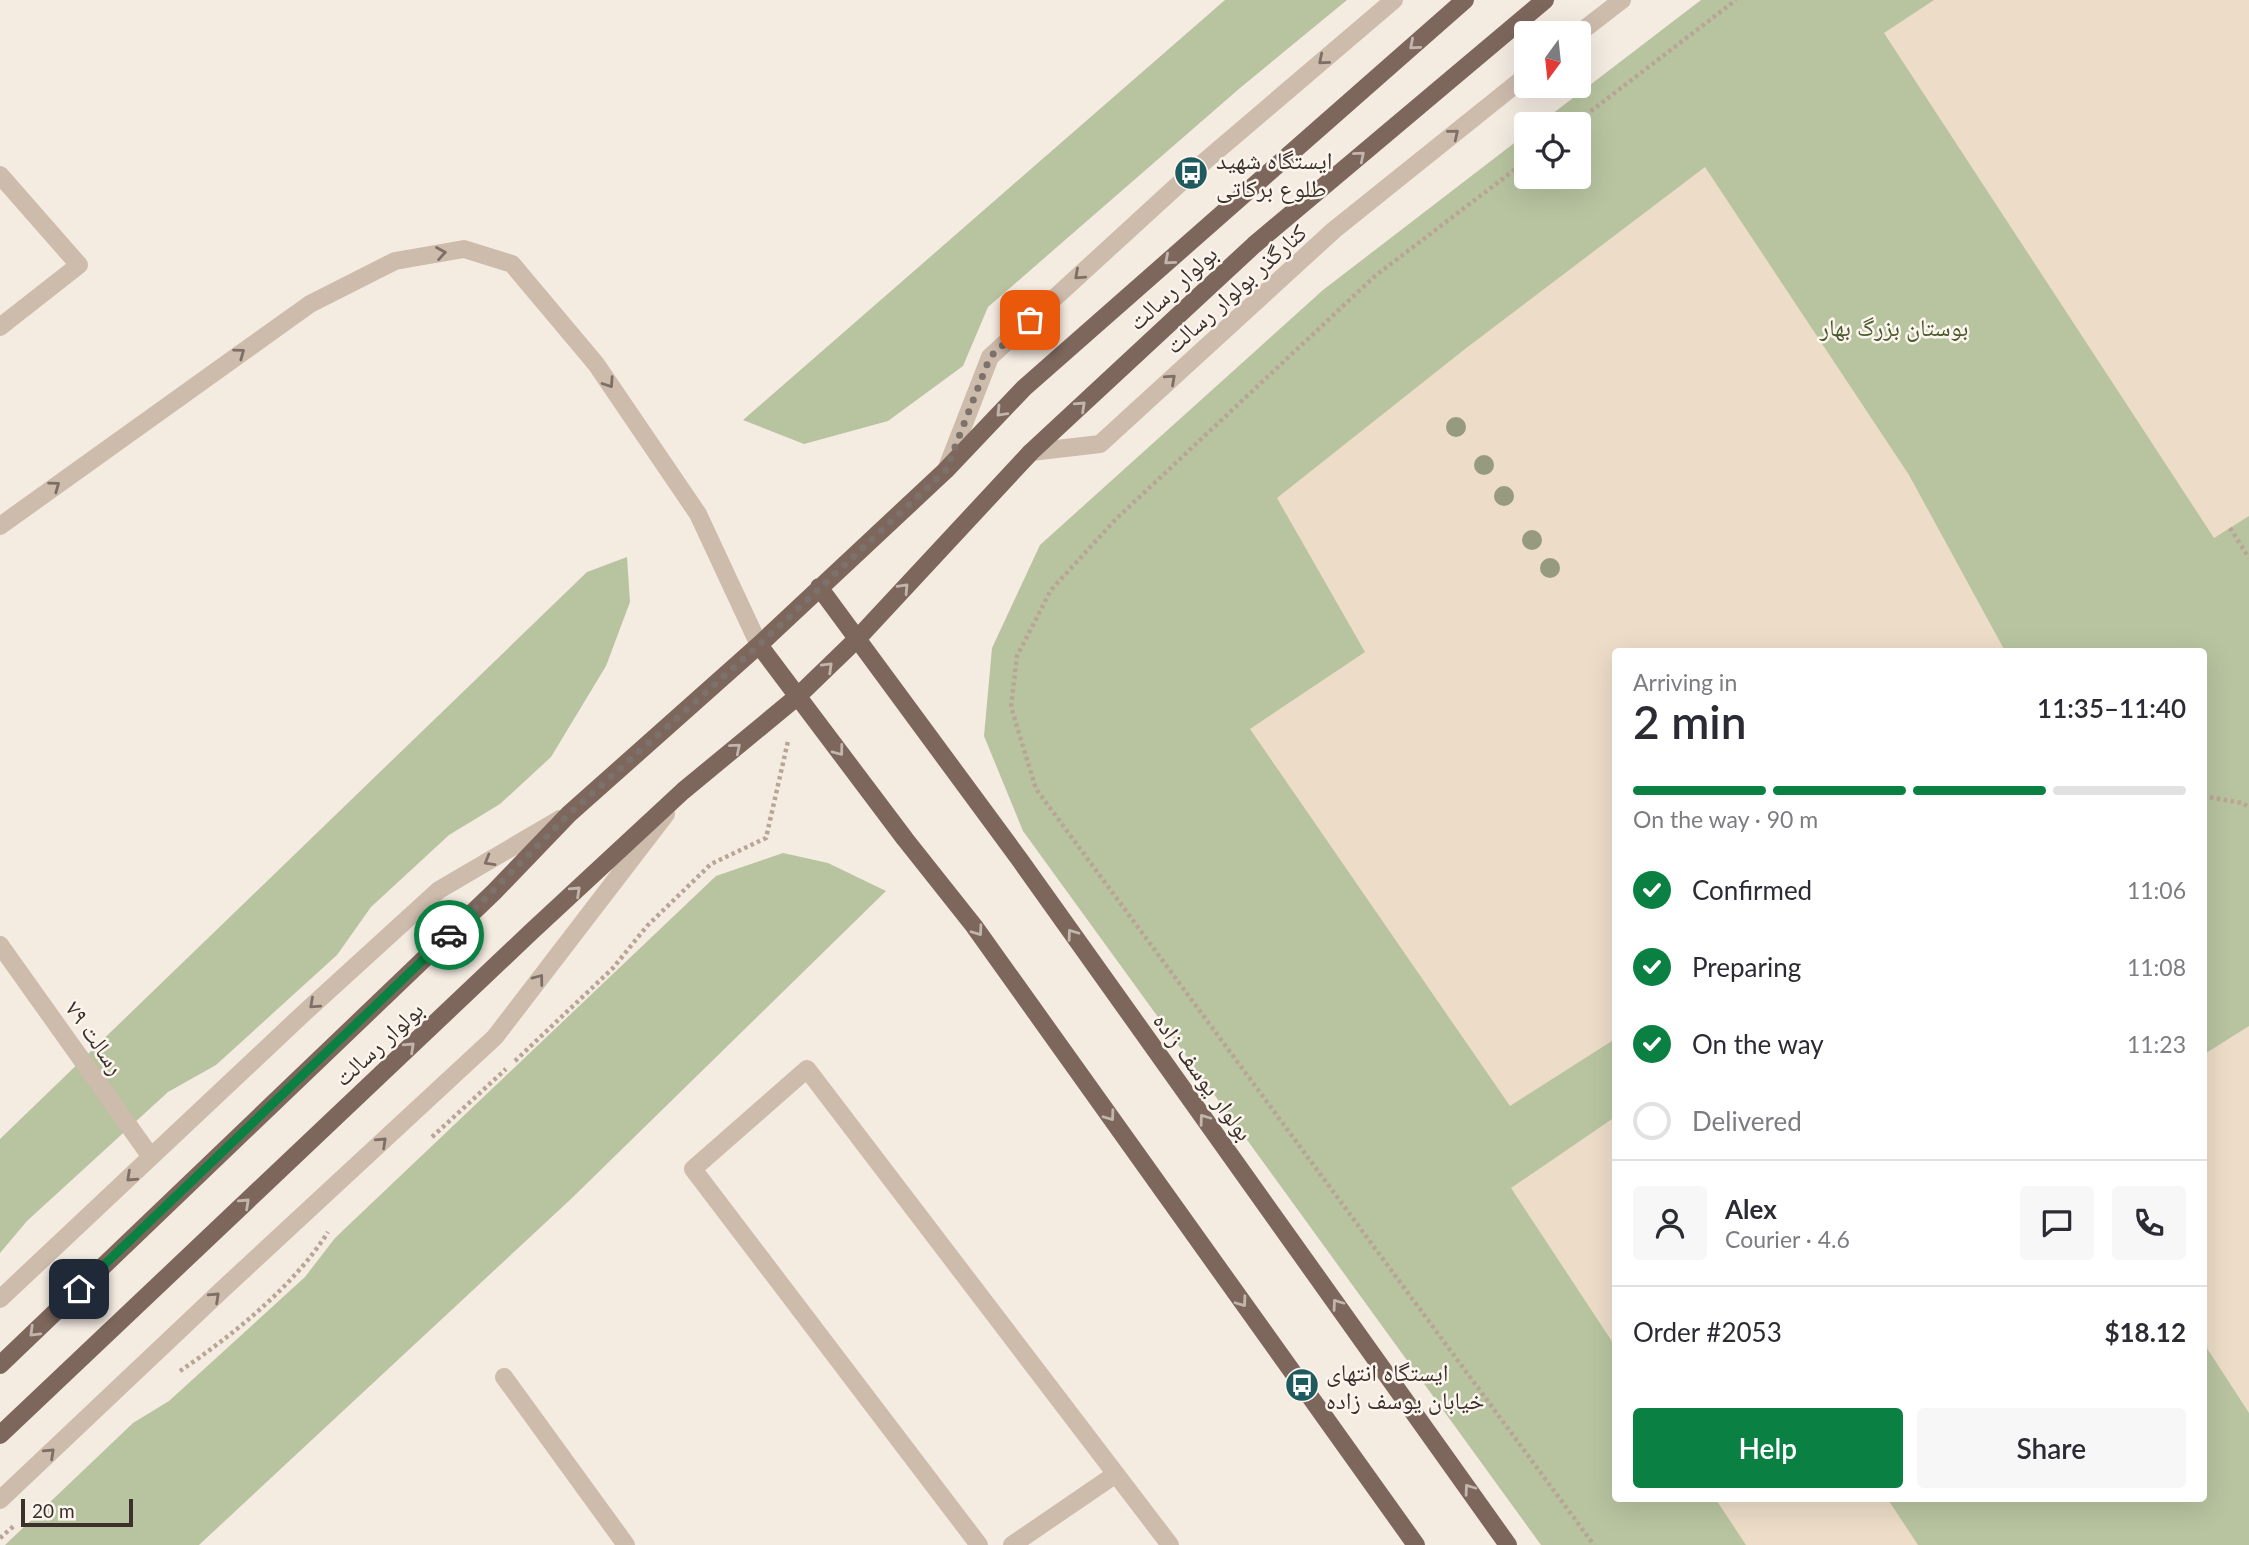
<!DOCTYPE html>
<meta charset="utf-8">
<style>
body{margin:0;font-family:Lato,"Noto Naskh Arabic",sans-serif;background:#f7f7f7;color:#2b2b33;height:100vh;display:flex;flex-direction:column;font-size:26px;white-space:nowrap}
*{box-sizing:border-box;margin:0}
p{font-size:23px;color:#7c7c81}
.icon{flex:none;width:38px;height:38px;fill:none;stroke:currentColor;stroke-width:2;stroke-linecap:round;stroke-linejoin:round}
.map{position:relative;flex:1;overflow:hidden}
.drawer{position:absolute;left:1612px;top:648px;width:595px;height:854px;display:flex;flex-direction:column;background:#fff;border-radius:7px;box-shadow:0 7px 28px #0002}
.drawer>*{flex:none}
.needle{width:46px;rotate:195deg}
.controls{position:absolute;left:1514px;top:21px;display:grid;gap:14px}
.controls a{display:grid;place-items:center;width:77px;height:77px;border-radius:7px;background:#fff;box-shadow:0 7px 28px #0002;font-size:35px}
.scale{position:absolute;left:21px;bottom:18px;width:112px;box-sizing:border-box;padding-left:7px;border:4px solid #3b302b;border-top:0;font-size:19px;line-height:24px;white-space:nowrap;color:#3b302b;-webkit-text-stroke:5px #fbf5ee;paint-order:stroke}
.pin{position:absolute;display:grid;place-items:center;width:60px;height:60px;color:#fff;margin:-30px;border-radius:14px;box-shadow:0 4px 10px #0006}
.courier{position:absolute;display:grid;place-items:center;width:70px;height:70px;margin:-35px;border:5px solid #0b8043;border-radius:50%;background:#fff;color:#222;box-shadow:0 2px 9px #0007}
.overview em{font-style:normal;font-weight:600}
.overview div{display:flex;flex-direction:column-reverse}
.overview{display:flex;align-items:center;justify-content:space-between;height:119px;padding:0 21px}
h1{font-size:46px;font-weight:600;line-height:52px}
.bar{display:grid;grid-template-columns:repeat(4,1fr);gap:10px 7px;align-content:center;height:84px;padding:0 21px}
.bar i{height:9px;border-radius:5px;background:#e1e1e2}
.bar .on{background:#0b8043}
.bar p{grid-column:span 4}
.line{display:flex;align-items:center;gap:18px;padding:0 21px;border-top:2px solid #e1e1e2}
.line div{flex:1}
.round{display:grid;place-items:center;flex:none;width:74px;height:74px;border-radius:7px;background:#f7f7f7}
ol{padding:0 21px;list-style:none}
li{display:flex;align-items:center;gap:21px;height:77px}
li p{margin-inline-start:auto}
li .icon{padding:7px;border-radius:50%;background:#0b8043;color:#fff;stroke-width:4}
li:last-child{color:#7c7c81}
li i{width:38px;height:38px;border:4px solid #e1e1e2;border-radius:50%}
.button{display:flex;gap:14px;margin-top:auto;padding:14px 21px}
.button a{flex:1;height:80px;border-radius:7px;background:#0b8043;color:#fff;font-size:28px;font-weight:600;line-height:80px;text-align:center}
.button a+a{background:#f7f7f7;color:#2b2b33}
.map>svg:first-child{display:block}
</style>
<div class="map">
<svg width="2249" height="1545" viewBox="0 0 2249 1545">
<rect width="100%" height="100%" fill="#f4ebe1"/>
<path fill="#b8c4a0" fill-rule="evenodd" d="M1225,0h122l-107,88 -252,219 -25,59 -75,55 -84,23 -61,-24z
M1701,0h548v1545h-708l-518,-714 -39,-95 8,-88 48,-103 283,-255 203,-156v43h52v-53h-39zM1615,651h588v847h-588z
M627,557l3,45 -24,64 -55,91 -51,47 -51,31 -78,72 -34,48 -121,110 -48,27 -141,129 -27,32v-114l587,-567z
M783,853l45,10 58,28 -314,307 -373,347h-194l128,-122 36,-22 136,-124 30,-39 381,-362z"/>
<path fill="#ecdcc8" d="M1934,0h315v516l-35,22 -330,-505z
M1705,167l204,308 96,176h-390v388l-105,67 -260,-377 115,-77 -88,-154 188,-149z
M2249,1026v387l-46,-71v-287z
M1615,1117v229l-104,-158z
M1715,1498h172l31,47h-172z"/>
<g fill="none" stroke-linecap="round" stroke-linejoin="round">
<path stroke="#b9a596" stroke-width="4.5" stroke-dasharray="3.5 3.5" stroke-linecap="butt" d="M1574,124l162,-124
M1526,161l-151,115 -259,243 -65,71 -34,66 -6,51 25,82 558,756
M2230,528l19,30
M2203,796l39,7 7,4
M515,1061l98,-93 34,-42 64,-62 55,-26 22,-97
M432,1137l74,-68
M180,1371c53,-36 114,-85 148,-139
M0,1538l15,-13"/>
<path stroke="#cdbbac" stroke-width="18" d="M1578,34l44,-34
M0,175l79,90 -79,62
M1031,452l69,-8 234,-214 192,-154
M946,470l44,-113 201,-184 203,-173
M0,526l310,-222 85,-43 69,-12 48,15 84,100 102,150 61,131
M0,945l151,212
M0,1299l304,-286 135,-123 121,-71
M504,1377l122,168
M0,1500l223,-211 272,-252 171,-223
M979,1545l-286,-376 114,-100 363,476
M1012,1545l104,-71"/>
<path stroke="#7d675c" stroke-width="18" d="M819,587l201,273 488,685
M759,645l146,194 69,87 442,619
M0,1365l494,-473 75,-78 190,-169 187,-175 78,-82 441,-388
M0,1435l531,-503 152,-141 115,-95 60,-58 173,-186 223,-207 291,-245"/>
</g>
<g fill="#969b7f">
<circle cx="1456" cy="427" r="10"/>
<circle cx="1484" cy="465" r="10"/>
<circle cx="1504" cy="496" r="10"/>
<circle cx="1532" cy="540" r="10"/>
<circle cx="1550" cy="568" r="10"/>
</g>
<defs><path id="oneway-chevron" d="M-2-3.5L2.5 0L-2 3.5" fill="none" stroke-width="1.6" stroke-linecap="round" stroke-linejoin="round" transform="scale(1.75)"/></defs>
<g stroke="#c2b5ac">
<use href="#oneway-chevron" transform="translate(1414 45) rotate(139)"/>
<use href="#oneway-chevron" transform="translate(1360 156) rotate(-40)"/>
<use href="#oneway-chevron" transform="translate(1169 260) rotate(139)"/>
<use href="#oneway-chevron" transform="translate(1081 406) rotate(-43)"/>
<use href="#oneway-chevron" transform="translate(1001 412) rotate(134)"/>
<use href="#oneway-chevron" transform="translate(904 588) rotate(-47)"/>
<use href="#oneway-chevron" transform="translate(828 667) rotate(-44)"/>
<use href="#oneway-chevron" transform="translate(736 748) rotate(-40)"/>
<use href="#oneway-chevron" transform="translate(839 751) rotate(53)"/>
<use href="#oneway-chevron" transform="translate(576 891) rotate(-43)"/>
<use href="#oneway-chevron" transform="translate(978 931) rotate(54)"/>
<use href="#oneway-chevron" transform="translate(1072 934) rotate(-126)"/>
<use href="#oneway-chevron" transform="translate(410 1047) rotate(-43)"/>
<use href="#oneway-chevron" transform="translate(1110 1116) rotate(54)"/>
<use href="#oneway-chevron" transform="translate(1204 1119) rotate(-126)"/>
<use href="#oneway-chevron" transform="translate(245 1203) rotate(-43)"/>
<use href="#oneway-chevron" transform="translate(1242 1302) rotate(54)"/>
<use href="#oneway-chevron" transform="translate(1337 1304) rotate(-126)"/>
<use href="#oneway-chevron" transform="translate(34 1332) rotate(136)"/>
<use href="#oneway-chevron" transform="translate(1469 1489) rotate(-126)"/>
</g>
<g stroke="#7d6f65">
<use href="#oneway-chevron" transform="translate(1323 60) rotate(140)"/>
<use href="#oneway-chevron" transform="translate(1454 134) rotate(-39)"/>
<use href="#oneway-chevron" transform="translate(441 253) rotate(-10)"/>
<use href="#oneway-chevron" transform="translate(1079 275) rotate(138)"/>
<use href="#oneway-chevron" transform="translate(240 353) rotate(-36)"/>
<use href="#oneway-chevron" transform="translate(1171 379) rotate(-42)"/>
<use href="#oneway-chevron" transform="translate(609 383) rotate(56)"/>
<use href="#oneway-chevron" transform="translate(55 486) rotate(-36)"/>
<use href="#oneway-chevron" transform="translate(489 861) rotate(150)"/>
<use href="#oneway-chevron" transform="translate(539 979) rotate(-53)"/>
<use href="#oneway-chevron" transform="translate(314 1004) rotate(138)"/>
<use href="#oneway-chevron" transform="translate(382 1142) rotate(-43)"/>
<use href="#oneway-chevron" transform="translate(131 1177) rotate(137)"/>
<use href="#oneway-chevron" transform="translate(215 1297) rotate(-43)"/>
<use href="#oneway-chevron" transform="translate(50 1453) rotate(-43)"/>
</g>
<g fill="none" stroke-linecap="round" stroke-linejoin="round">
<path stroke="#7c716b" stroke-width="7" stroke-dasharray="0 12.6" d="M449,935l120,-121 190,-169 187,-175 44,-113 40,-37"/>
<path stroke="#0b8043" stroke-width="9" d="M79,1289l370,-354"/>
</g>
<defs>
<g id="bus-disc" transform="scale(1.75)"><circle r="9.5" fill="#1f5a5e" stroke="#fbf5ee"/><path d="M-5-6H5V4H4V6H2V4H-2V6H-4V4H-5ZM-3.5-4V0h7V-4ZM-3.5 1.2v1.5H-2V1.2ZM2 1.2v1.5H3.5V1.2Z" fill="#fff"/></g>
</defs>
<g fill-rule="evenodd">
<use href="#bus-disc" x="1191" y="173"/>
<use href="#bus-disc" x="1302" y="1385"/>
</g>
<g text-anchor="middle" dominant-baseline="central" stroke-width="5" stroke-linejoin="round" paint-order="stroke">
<g font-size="24" fill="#3b302b" stroke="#fbf5ee" text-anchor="start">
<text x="1216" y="159">ایستگاه شهید<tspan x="1216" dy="28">طلوع برکاتی</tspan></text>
<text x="1326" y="1371">ایستگاه انتهای<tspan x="1326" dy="28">خیابان یوسف زاده</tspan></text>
</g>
<g font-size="24" fill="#3b302b" stroke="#fbf5ee">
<text transform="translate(1172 287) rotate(-43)">بولوار رسالت</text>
<text transform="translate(1235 288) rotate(-42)">کنارگذر بولوار رسالت</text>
<text transform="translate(96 1037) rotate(55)">رسالت ۷۹</text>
<text transform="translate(378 1043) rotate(-43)">بولوار رسالت</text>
<text transform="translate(1204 1076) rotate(54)">بولوار یوسف زاده</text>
</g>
<g font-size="24" fill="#4a5a2e" stroke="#fbf5ee">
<text x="1894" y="326">بوستان بزرگ بهار</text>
</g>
</g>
</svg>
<div class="controls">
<a><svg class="needle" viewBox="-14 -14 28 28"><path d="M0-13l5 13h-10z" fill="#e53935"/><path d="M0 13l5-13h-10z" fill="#7c7c81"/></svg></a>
<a><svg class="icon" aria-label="locate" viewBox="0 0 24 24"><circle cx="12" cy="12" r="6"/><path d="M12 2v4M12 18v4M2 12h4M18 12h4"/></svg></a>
</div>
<div class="scale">20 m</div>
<div class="pin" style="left:1030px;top:320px;background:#ea580c"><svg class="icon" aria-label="bag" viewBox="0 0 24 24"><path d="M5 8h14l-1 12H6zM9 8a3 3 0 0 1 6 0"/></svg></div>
<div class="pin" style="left:79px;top:1289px;background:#1f2937"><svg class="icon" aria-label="home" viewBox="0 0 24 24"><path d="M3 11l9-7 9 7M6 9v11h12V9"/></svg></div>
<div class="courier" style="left:449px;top:935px"><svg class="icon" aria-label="car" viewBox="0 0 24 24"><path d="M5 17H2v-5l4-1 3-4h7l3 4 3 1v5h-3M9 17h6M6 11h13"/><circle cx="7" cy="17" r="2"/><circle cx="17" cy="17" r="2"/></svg></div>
<section class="drawer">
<div class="overview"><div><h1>2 min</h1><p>Arriving in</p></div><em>11:35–11:40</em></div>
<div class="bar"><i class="on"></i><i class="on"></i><i class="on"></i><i></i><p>On the way · 90 m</p></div>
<ol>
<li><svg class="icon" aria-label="check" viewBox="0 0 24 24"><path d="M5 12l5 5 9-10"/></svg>Confirmed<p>11:06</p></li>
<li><svg class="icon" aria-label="check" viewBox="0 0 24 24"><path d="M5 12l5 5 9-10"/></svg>Preparing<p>11:08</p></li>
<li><svg class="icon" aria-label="check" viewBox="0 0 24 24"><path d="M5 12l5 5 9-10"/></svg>On the way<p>11:23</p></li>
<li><i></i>Delivered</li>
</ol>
<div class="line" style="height:126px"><a class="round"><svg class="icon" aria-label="person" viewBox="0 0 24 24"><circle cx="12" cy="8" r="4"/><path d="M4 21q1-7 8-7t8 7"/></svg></a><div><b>Alex</b><p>Courier · 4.6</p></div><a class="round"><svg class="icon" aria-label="chat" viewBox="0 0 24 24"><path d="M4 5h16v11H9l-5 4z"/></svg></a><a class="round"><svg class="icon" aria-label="phone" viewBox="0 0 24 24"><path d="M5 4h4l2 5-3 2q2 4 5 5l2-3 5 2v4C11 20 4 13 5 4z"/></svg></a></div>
<div class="line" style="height:91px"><div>Order #2053</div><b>$18.12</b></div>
<div class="button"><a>Help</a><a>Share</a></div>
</section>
</div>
